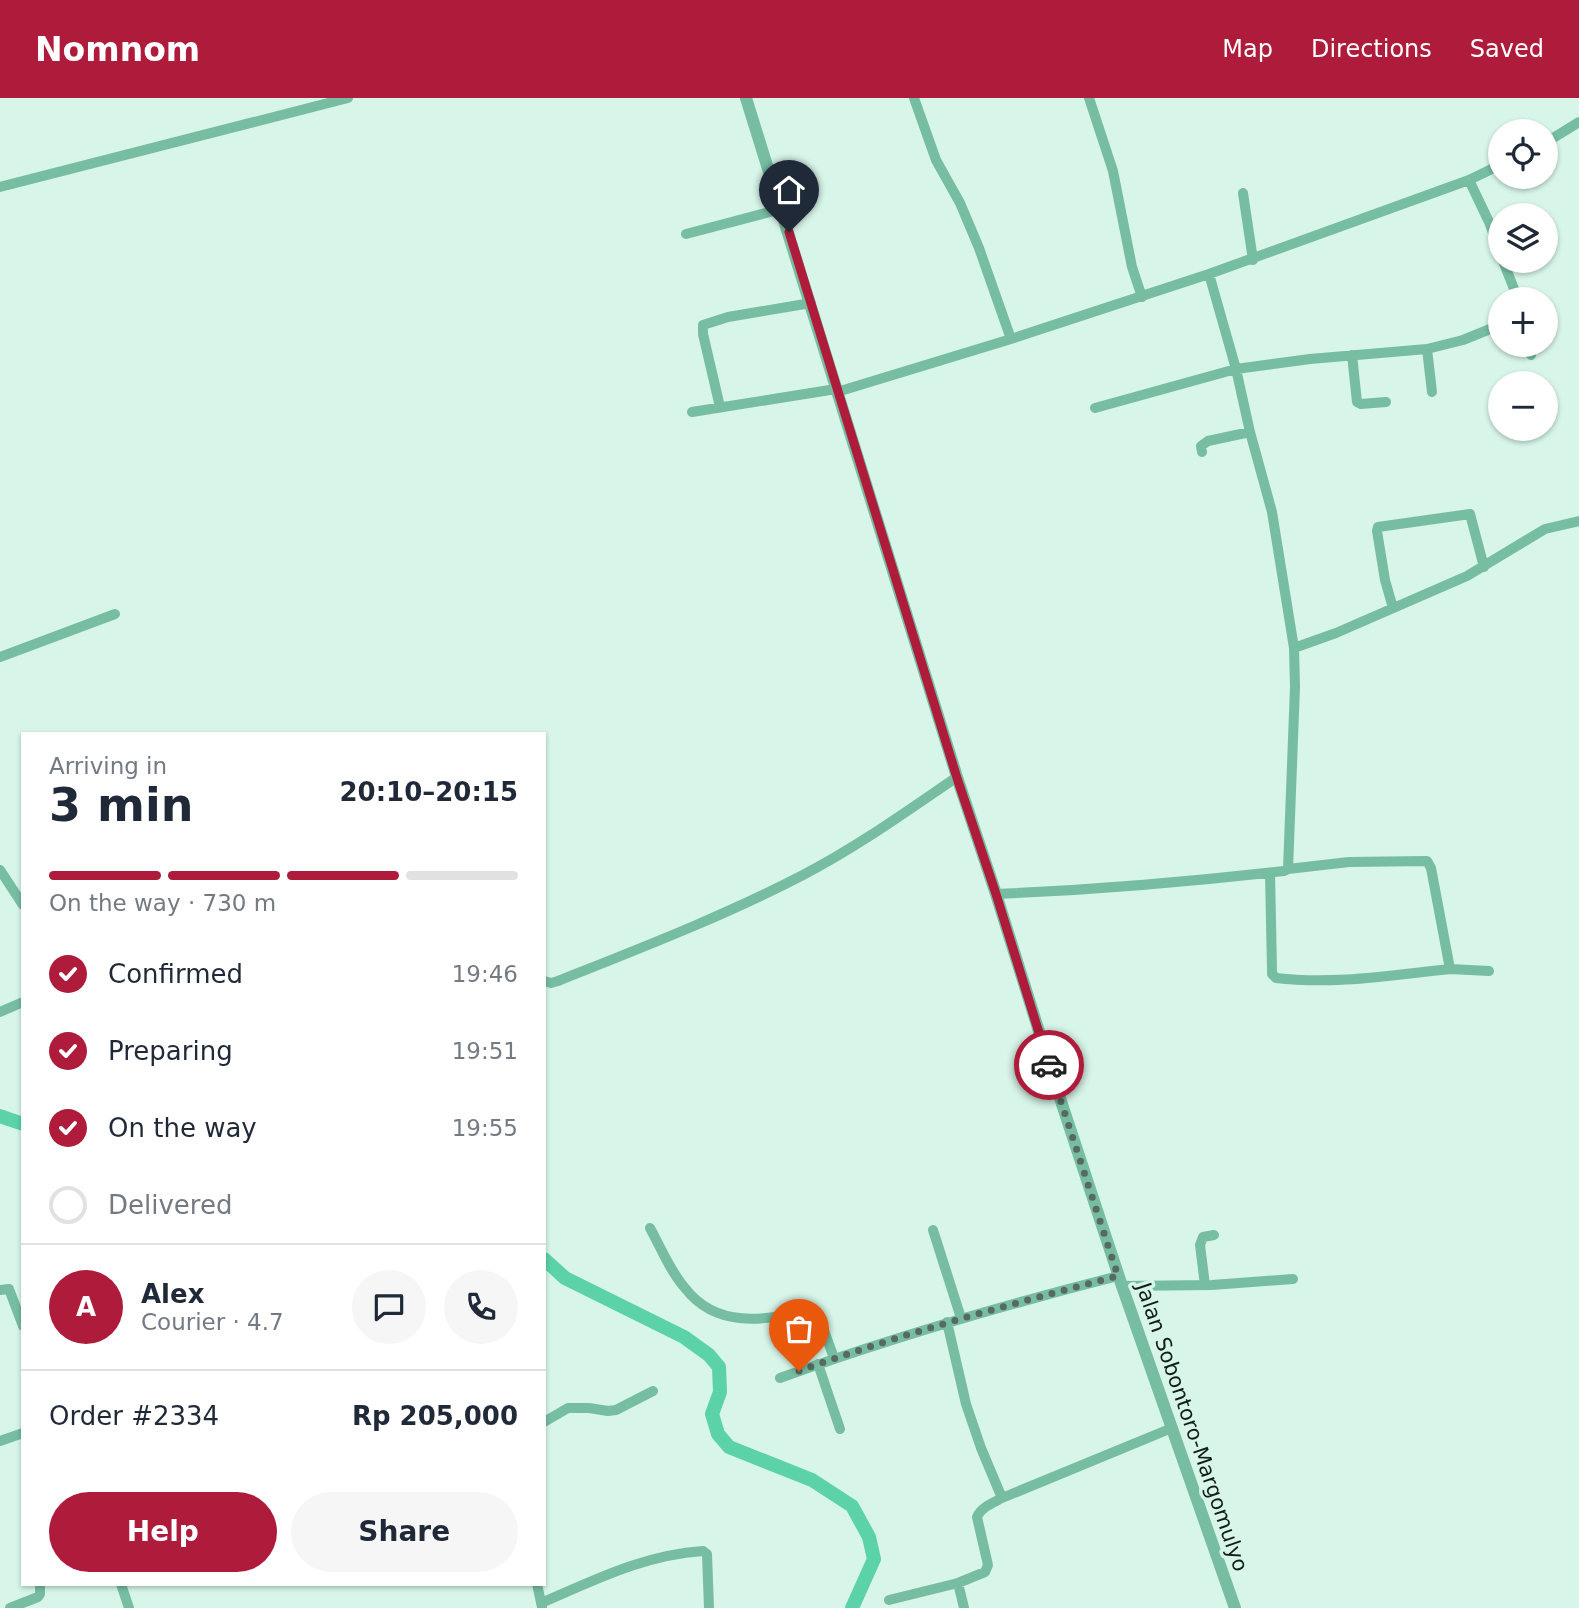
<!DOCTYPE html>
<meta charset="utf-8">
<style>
body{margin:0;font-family:"DejaVu Sans",sans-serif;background:#f6f6f7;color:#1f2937;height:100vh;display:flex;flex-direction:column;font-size:26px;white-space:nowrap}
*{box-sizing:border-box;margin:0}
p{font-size:23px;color:#747a83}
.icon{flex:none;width:38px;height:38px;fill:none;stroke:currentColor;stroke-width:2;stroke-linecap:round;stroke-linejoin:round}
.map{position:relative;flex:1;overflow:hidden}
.drawer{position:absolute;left:21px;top:634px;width:525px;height:854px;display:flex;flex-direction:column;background:#fff;border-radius:0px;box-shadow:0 2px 5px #0004}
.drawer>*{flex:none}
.buttons{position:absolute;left:1488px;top:21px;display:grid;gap:14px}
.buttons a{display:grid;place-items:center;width:70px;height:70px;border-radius:50%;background:#fff;box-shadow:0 2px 5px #0004;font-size:35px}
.pin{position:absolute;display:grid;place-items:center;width:60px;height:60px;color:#fff;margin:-72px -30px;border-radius:50% 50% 50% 0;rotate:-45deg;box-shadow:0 0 7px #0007}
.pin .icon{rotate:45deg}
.courier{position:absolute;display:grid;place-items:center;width:70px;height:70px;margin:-35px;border:5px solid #af1b3a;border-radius:50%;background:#fff;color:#222;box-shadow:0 2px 9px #0007}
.summary em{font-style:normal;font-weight:800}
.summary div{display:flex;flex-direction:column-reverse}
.summary{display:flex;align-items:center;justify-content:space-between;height:119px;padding:0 28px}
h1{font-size:46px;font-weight:800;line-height:52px}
.bar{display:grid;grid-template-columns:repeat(4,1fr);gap:10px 7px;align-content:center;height:84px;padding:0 28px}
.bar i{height:9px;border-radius:5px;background:#e0e1e3}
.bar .selected{background:#af1b3a}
.bar p{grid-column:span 4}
.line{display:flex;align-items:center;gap:18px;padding:0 28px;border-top:2px solid #e0e1e3}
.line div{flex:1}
.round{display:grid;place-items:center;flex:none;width:74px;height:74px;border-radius:37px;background:#f6f6f7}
ol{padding:0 28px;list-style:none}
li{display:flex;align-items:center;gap:21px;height:77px}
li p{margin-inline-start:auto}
li .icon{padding:7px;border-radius:50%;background:#af1b3a;color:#fff;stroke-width:4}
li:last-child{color:#747a83}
li i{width:38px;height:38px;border:4px solid #e0e1e3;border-radius:50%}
.action{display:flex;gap:14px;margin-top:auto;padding:14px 28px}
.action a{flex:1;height:80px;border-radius:42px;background:#af1b3a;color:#fff;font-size:28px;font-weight:800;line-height:80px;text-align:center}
.action a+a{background:#f6f6f7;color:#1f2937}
header{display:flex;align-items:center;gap:42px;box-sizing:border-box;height:98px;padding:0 35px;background:#af1b3a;color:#fff}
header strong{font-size:33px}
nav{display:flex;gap:38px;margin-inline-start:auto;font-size:24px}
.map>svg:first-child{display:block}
</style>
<header>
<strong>Nomnom</strong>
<nav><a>Map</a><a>Directions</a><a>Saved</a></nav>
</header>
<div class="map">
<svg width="1579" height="1510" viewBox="0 0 1579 1510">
<rect width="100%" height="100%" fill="#d7f5e8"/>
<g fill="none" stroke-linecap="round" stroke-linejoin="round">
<path stroke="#5bd2a8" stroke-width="14" d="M0,1018l23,8
M544,1161l21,19 119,59 25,18 10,12 1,25 -8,22 6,20 11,13 83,33 40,26 17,31 5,22 -22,49"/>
<path stroke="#76bda1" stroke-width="10" d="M914,0l22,62 24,43 19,45 32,91
M1089,0l24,73 19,96 10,30
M1545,45l34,-21
M1469,82l20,42 11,29
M0,89l348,-89
M1243,95l10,67
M686,136l95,-25
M1503,163l15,38
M1527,247l4,10
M1427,251l5,43
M1352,257l5,47 4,2 25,-2
M837,294l174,-53 198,-65 260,-94 31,-15
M720,309l-17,-73v-9l25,-8 83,-14
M1095,310l141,-39 74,-10 117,-10 36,-9 37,-15
M692,314l144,-23
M1202,354l-1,-6 7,-5 42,-9
M1393,510l-8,-28 -8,-49 1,-4 92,-13 14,53
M1294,550l42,-15 131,-57 78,-47 34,-8
M0,559l115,-43
M0,772l23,35
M1270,775l2,97v4l4,4c58,7 116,-3 174,-9l-19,-101 -4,-7 -78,1 -61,7
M996,796c96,-4 192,-12 288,-23l4,-2 7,-182 -1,-39 -22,-136 -22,-80 -14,-63 -27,-95
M1450,871l39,2
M544,883l7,2 7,-2c83,-33 166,-65 245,-106 54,-28 104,-64 154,-98
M0,914l23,-10
M650,1130c11,20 20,43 35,60 33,43 83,31 129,22l4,4 16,44
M933,1132l28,88
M1205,1187l-5,-40 3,-8 11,-2
M1122,1188l90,-1 81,-6
M0,1192l9,-1 14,37
M947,1224l19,82 15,44 21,50
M818,1266l22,65
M780,1280c111,-40 224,-73 338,-102
M544,1324l24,-14h21l19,3 8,-1 37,-19
M0,1343l23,-8
M958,1485l6,25
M121,1486l8,24
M537,1486l5,23
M889,1502l69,-17 27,-11 3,-7 -11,-48c4,-10 16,-14 25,-19l170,-70
M541,1505c54,-23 102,-48 162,-52l4,3 2,54
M10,1510l28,-11 2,-3v-10"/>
<path stroke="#76bda1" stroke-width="12" d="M746,0l211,679 39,117 61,195 65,197 113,322"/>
</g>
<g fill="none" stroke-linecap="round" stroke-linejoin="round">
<path stroke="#576961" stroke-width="7" stroke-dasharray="0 12.6" d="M799,1273c105,-38 212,-67 319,-95l-69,-211"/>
<path stroke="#af1b3a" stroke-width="9" d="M789,134l168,546 39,116 53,171"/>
</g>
<g text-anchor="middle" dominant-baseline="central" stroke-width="7" stroke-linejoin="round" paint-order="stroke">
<g font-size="21" fill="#121d18" stroke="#d7f5e8">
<text transform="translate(1192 1329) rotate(71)">Jalan Sobontoro-Margomulyo</text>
</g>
</g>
</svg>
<div class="buttons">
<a><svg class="icon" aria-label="locate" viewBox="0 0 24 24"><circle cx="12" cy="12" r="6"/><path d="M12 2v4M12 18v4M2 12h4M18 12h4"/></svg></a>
<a><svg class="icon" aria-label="layers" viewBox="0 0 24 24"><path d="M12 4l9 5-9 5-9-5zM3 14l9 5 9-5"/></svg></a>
<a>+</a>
<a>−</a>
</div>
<div class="pin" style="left:799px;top:1273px;background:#ea580c"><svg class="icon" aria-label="bag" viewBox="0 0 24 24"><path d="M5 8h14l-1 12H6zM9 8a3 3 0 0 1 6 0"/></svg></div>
<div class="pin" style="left:789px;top:134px;background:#1f2937"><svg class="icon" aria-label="home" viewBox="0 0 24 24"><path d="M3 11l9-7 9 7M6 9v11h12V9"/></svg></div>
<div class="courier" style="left:1049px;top:967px"><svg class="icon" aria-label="car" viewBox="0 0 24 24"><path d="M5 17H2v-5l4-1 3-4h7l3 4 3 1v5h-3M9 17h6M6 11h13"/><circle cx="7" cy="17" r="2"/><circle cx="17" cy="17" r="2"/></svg></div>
<section class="drawer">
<div class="summary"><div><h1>3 min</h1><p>Arriving in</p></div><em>20:10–20:15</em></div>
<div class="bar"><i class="selected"></i><i class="selected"></i><i class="selected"></i><i></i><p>On the way · 730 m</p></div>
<ol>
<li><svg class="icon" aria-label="check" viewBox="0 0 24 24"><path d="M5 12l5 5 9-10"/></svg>Confirmed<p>19:46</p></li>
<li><svg class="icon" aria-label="check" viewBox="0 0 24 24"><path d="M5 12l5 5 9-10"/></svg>Preparing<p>19:51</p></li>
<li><svg class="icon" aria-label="check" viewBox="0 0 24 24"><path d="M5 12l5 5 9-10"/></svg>On the way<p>19:55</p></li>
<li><i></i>Delivered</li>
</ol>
<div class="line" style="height:126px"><b class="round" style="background:#af1b3a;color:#fff">A</b><div><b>Alex</b><p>Courier · 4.7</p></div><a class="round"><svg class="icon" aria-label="chat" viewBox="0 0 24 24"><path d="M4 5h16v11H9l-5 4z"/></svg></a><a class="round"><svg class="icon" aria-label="phone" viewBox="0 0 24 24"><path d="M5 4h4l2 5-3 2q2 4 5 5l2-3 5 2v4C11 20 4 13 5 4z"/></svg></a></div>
<div class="line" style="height:91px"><div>Order #2334</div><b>Rp 205,000</b></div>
<div class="action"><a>Help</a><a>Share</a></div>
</section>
</div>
